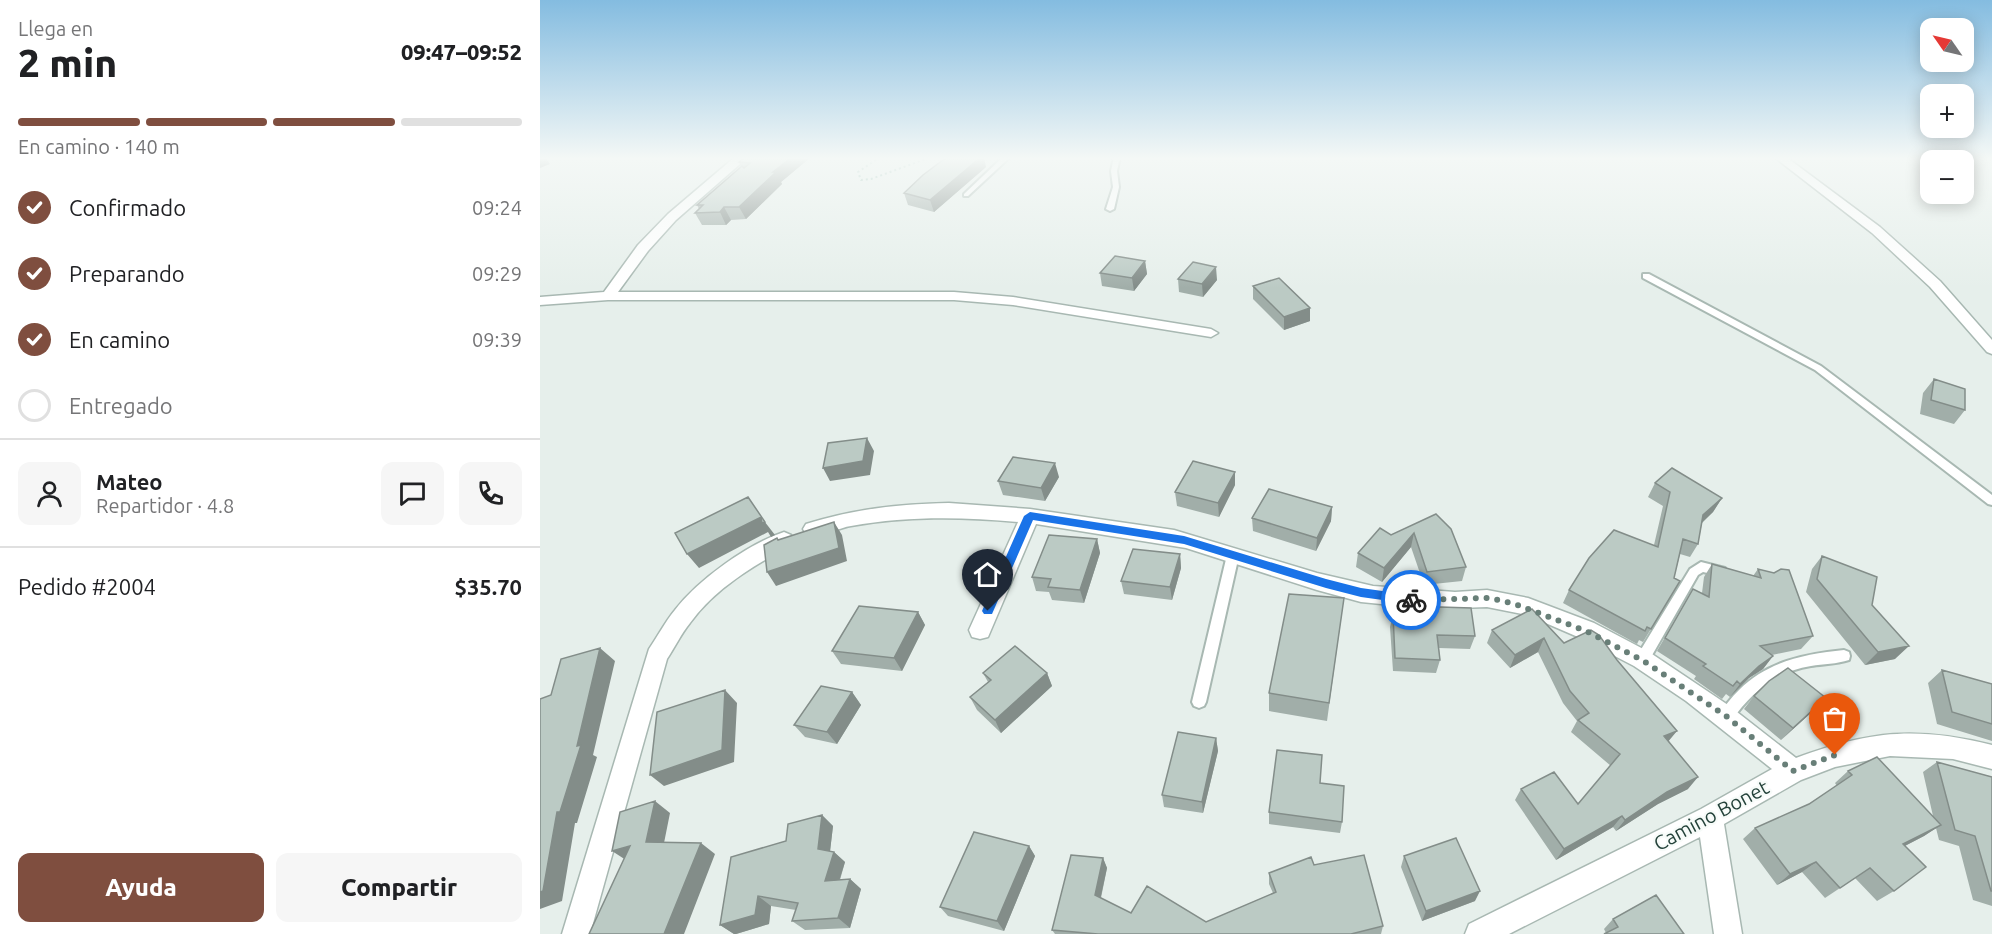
<!DOCTYPE html>
<html lang="es">
<meta charset="utf-8">
<style>
body{margin:0;font-family:Ubuntu,sans-serif;background:#f6f6f6;color:#202124;height:100vh;display:flex;flex-direction:column;font-size:22px;white-space:nowrap}
*{box-sizing:border-box;margin:0}
p{font-size:20px;color:#757577}
.icon{flex:none;width:33px;height:33px;fill:none;stroke:currentColor;stroke-width:2;stroke-linecap:round;stroke-linejoin:round}
.map{position:relative;flex:1;overflow:hidden}
.details{display:flex;flex-direction:column;background:#fff;width:540px}
.details>*{flex:none}
.needle{width:39px;rotate:304deg}
.buttons{position:absolute;left:1380px;top:18px;display:grid;gap:12px}
.buttons a{display:grid;place-items:center;width:54px;height:54px;border-radius:12px;background:#fff;box-shadow:0 3px 15px #0003;font-size:30px}
.pin{position:absolute;display:grid;place-items:center;width:51px;height:51px;color:#fff;margin:-62px -26px;border-radius:50% 50% 50% 0;rotate:-45deg;box-shadow:0 0 6px #0007}
.pin .icon{rotate:45deg}
.courier{position:absolute;display:grid;place-items:center;width:60px;height:60px;margin:-30px;border:4px solid #1a73e8;border-radius:50%;background:#fff;color:#222;box-shadow:0 2px 8px #0007}
.overview em{font-style:normal;font-weight:800}
.overview div{display:flex;flex-direction:column-reverse}
.overview{display:flex;align-items:center;justify-content:space-between;height:102px;padding:0 18px}
h1{font-size:39px;font-weight:800;line-height:45px}
.bar{display:grid;grid-template-columns:repeat(4,1fr);gap:9px 6px;align-content:center;height:72px;padding:0 18px}
.bar i{height:8px;border-radius:4px;background:#e0e0e0}
.bar .selected{background:#7f4e3f}
.bar p{grid-column:span 4}
.line{display:flex;align-items:center;gap:15px;padding:0 18px;border-top:2px solid #e0e0e0}
.line div{flex:1}
.round{display:grid;place-items:center;flex:none;width:63px;height:63px;border-radius:12px;background:#f6f6f6}
ol{padding:0 18px;list-style:none}
li{display:flex;align-items:center;gap:18px;height:66px}
li p{margin-inline-start:auto}
li .icon{padding:6px;border-radius:50%;background:#7f4e3f;color:#fff;stroke-width:4}
li:last-child{color:#757577}
li i{width:33px;height:33px;border:3px solid #e0e0e0;border-radius:50%}
.action{display:flex;gap:12px;margin-top:auto;padding:12px 18px}
.action a{flex:1;height:69px;border-radius:12px;background:#7f4e3f;color:#fff;font-size:24px;font-weight:800;line-height:69px;text-align:center}
.action a+a{background:#f6f6f6;color:#202124}
main{display:flex;flex:1;min-height:0}
.map>svg:first-child{display:block}
</style>
<main>
<section class="details">
<div class="overview"><div><h1>2 min</h1><p>Llega en</p></div><em>09:47–09:52</em></div>
<div class="bar"><i class="selected"></i><i class="selected"></i><i class="selected"></i><i></i><p>En camino · 140 m</p></div>
<ol>
<li><svg class="icon" aria-label="check" viewBox="0 0 24 24"><path d="M5 12l5 5 9-10"/></svg>Confirmado<p>09:24</p></li>
<li><svg class="icon" aria-label="check" viewBox="0 0 24 24"><path d="M5 12l5 5 9-10"/></svg>Preparando<p>09:29</p></li>
<li><svg class="icon" aria-label="check" viewBox="0 0 24 24"><path d="M5 12l5 5 9-10"/></svg>En camino<p>09:39</p></li>
<li><i></i>Entregado</li>
</ol>
<div class="line" style="height:108px"><a class="round"><svg class="icon" aria-label="person" viewBox="0 0 24 24"><circle cx="12" cy="8" r="4"/><path d="M4 21q1-7 8-7t8 7"/></svg></a><div><b>Mateo</b><p>Repartidor · 4.8</p></div><a class="round"><svg class="icon" aria-label="chat" viewBox="0 0 24 24"><path d="M4 5h16v11H9l-5 4z"/></svg></a><a class="round"><svg class="icon" aria-label="phone" viewBox="0 0 24 24"><path d="M5 4h4l2 5-3 2q2 4 5 5l2-3 5 2v4C11 20 4 13 5 4z"/></svg></a></div>
<div class="line" style="height:78px"><div>Pedido #2004</div><b>$35.70</b></div>
<div class="action"><a>Ayuda</a><a>Compartir</a></div>
</section>
<div class="map">
<svg width="1452" height="934" viewBox="0 0 1452 934">
<rect width="100%" height="100%" fill="#e6efeb"/>
<g fill="none" stroke-linecap="round" stroke-linejoin="round">
<g stroke="#a8b8b2" stroke-width="4">
<path id="service" d="M463,157h7l-42,39h-4v-2z
M574,157h6l-3,14 2,16 -5,22 -4,2 -4,-2 7,-22 -2,-16z
M1103,274h6l172,92 171,129v10l-4,-1 -173,-134 -172,-92z
M693,550l4,2 2,3 -33,147 -2,4 -5,2 -5,-2 -2,-4 35,-147 2,-3z
M1161,562l24,6 2,3 -2,3 -4,2 -18,-4 -5,3 -51,89 -5,2 -5,-2 -2,-4 2,-4 53,-87z
M1304,650l5,2 1,4 -1,4c-12,4 -26,4 -38,6 -36,6 -59,26 -80,55l-5,1 -5,-1 -2,-5c5,-10 13,-19 20,-26 29,-29 66,-36 105,-40z"/>
</g>
<g stroke="#a8b8b2" stroke-width="3">
<path id="minor" d="M195,157h13l-72,63 -28,31 -30,41h336l59,5 198,32 7,4 -7,4 -198,-32 -59,-5h-346l-68,5v-8l64,-5 34,-47 30,-31z
M1234,157h12l94,70 60,54 52,59v14l-5,-2 -57,-65 -58,-54z
M409,503l81,6 144,21 143,43 56,13 82,6 32,-2 41,8 66,25 55,29 79,53 68,53c73,-27 120,-32 196,-13v24l-39,-10 -63,-3 -55,11 -34,13 -77,44 18,110h-28l-14,-97 -191,97h-44l4,-10 232,-115 71,-40 -86,-68 -52,-35 -56,-29 -51,-22 -40,-8 -56,2 -70,-7 -44,-12 -131,-42 -150,-24 -48,113 -8,2 -8,-2 -3,-7 49,-108c-57,-5 -111,-6 -167,4 -14,2 -31,13 -45,8l-3,-5 3,-5c48,-15 93,-20 143,-21z
M244,532l7,3 3,5 -3,5c-36,20 -76,43 -101,78 -9,11 -15,24 -23,36l-77,275h-28l87,-285c9,-13 16,-27 26,-39 23,-30 73,-66 109,-78z"/>
</g>
<path stroke="#86b3a5" stroke-width="2" stroke-dasharray="2 3" stroke-linecap="butt" d="M340,157l-22,15 3,8 10,-1 60,-22"/>
<use href="#service" fill="#fff" fill-rule="evenodd"/>
<use href="#minor" fill="#fff" fill-rule="evenodd"/>
</g>
<path fill="#a1aea9" d="M205,157h66l-30,25 1,2 -36,35 -15,1 -5,5h-24l-7,-12 4,-4 -2,-4 44,-38 -2,-5z
M446,167l-52,45 -26,-7 -4,-12z
M605,261l2,13 -13,17 -32,-5 -2,-13z
M638,279l39,1 -14,17 -24,-5z
M713,286l57,22v13l-26,9 -31,-31z
M1394,379l31,31 -11,14 -34,-10 3,-21z
M519,477l-14,24 -42,-6 -5,-14z
M1115,483l67,15 -9,14 -11,11 -4,21 -8,13 -10,-3 -6,24 6,3 -37,61 -4,-2 -2,4 -74,-41 6,-13 85,-45 9,-39 -15,-9z
M695,485l-16,32 -42,-11 -2,-14z
M792,507l-1,14 -15,30 -63,-20 -1,-13z
M896,514l30,53 -4,14 -38,4 -13,-38 -29,35 -26,-15 2,-14 33,-18z
M557,539l3,14 -16,50 -32,-3 -3,-8 -13,-1 -4,-14z
M640,554l1,14 -9,32 -48,-6 -3,-13z
M1282,556l50,49 23,54 -30,6 -59,-73 6,-23z
M1172,564l41,12 5,-7 55,67 -12,13 -29,6 1,1 -10,13 -14,9 -19,19 -4,-3 -4,5 -28,-20 2,-3 -39,-25 36,-62 9,4 2,-16z
M804,598l-17,123 -58,-10v-18z
M868,606l67,30 -5,13 -31,-1 1,12 -4,13 -43,-2 -3,-44 3,-13h13z
M992,609l32,34 105,98 19,48 -30,15 -42,27 -3,-4 -57,33 -41,-60 6,-11 57,15 33,-38 -40,-34 6,-11 -14,-18 -25,-51 -28,16 -23,-25 5,-13z
M378,612l7,13 -23,46 -61,-7 -9,-13z
M1402,670l50,14v57l-55,-17 -9,-41z
M443,673h64l5,13 -51,47 -24,-23 -7,-13 18,-15z
M312,692l9,13 -24,39 -32,-7 -11,-12z
M1214,696l60,14 -33,30 -37,-31z
M676,738l2,13 -15,62 -39,-6 -2,-12z
M1397,762l55,15v129l-19,-6 -14,-54 -20,-6 -3,-12 -12,8 -19,10 -11,45 -17,10 -22,-23 -30,20 -23,-26 -25,13 -34,-46 12,-11 54,-24 28,-18 -2,-3 13,-12 85,45 -10,-44z
M780,783l22,39 -2,11 -71,-9v-12z
M282,815l11,11 -3,25 4,1 11,10 -5,18 10,-1 11,10 -11,39 -45,2 -13,-9 4,-11 -25,-4 -2,18 -33,10h-2l-14,-9 66,-84z
M489,846l6,10 -31,75 -56,-15 -8,-9z
M864,856l71,45 -53,20 -21,-54z
M563,858l4,10 -6,30 30,15 75,9 67,-29 -4,-9v-11l45,-8 69,61 -2,8h-326l-3,-4z
M1073,919l71,15 -78,-1 -2,-4z"/>
<path fill="#838d89" d="M0,157h5l5,7 -10,4z
M252,157h19l-30,25 1,2 -36,35 -7,-12 34,-35z
M441,157h3l2,10 -52,45 -4,-12z
M184,207l7,13 -5,5 -6,-13z
M605,261l2,13 -13,17 -2,-13z
M676,267l1,13 -14,17 -1,-13z
M770,308v13l-26,9v-13z
M327,438l7,13 -4,24 -40,6 -7,-13z
M515,463l4,14 -14,24 -4,-13z
M695,472v13l-16,32 -1,-14z
M1182,498l-9,14 -18,17 8,-14z
M792,507l-1,14 -15,30 1,-13z
M221,517l14,18 -4,2 -3,-5 -69,36 -12,-14z
M294,522l8,13 5,26 -71,25 -9,-14z
M874,533l-3,14 -29,35 2,-14z
M557,539l3,14 -16,50 -4,-13z
M640,554l1,14 -9,32 -2,-13z
M378,612l7,13 -23,46 -8,-13z
M1004,638l-6,14 -28,16 5,-13z
M1369,646l-14,13 -30,6 13,-13z
M60,648l15,13 -22,94 4,2 -20,66h-2l-13,78 -22,8v-17l17,-80 20,-66z
M1233,656l-10,13 -14,9 -19,19 10,-13 19,-18z
M507,673l5,13 -51,47 -6,-13z
M185,690l12,13 -3,59 -70,24 -14,-11z
M312,692l9,13 -24,39 -10,-12z
M1286,698l-12,12 -33,30 12,-12z
M1137,731l-10,12 -3,-7z
M676,738l2,13 -15,62 -1,-11z
M1158,777l-10,12 -30,15 -42,27 9,-11 42,-28z
M115,801l15,12 -8,40 -16,-11z
M282,815l11,11 -4,34 -11,-11z
M1082,816l-9,11 -57,33 8,-11z
M1401,825l-17,11 -37,19 16,-11z
M161,843l14,11 -31,80h-20z
M90,846l-1,16 -17,-11z
M489,846l6,10 -31,75 -7,-10z
M294,852l11,10 -9,29 -11,-10z
M563,858l4,10 -8,37 -4,-10z
M1276,862l-14,10 -25,13 13,-11z
M310,879l11,10 -11,39 -12,-10z
M940,891l-5,10 -53,20 4,-10z
M218,896l13,10 -2,18 -33,10h-2l-14,-9z"/>
<path fill="#bbcac4" stroke="#838d89" stroke-width="1.5" d="M205,157h47l-19,15h3l-37,35h-15l-4,5 -25,1 8,-8h-6l45,-39 2,2 6,-5 -11,-1z
M407,157h34l-51,43 -26,-7 19,-18z
M575,256l30,5 -13,17 -32,-5z
M653,262l23,5 -14,17 -24,-5z
M739,278l31,30 -26,9 -31,-31z
M1394,379l31,10v21l-34,-10z
M327,438l-4,23 -40,7 5,-25z
M473,457l42,6 -14,25 -43,-7z
M653,461l42,11 -17,31 -43,-11z
M1132,468l50,30 -19,17 -5,29 -15,-5 -9,39 6,3 -29,48 -4,-2 -2,4 -76,-41 20,-32 25,-28 44,17 12,-55 -15,-9z
M729,489l63,18 -15,31 -65,-20z
M208,497l17,25 -3,1 -1,-6 -74,37 -12,-21z
M896,514l15,15 15,38 -39,5 -13,-39 -30,35 -26,-15 22,-25 11,7z
M294,522l5,26 -72,24 -3,-27 13,-7 1,2z
M509,535l48,4 -17,51 -32,-3 3,-8 -19,-2z
M593,549l47,5 -10,33 -49,-6z
M1282,556l55,21 -5,28 37,41 -31,6 -61,-73z
M1172,564l49,14 -3,-9 16,4 7,-4 8,1 24,66 -53,10 13,10 -14,10 -19,18 -3,-3 -4,5 -30,-20 3,-2 -41,-26 28,-49 16,8z
M749,594l55,4 -15,105 -60,-10z
M319,606l59,6 -24,46 -62,-7z
M868,606l63,2 4,28 -38,-1 3,25 -45,-2 -2,-44h16z
M992,609l32,34 27,-13 8,5 18,25 60,71 -13,5 34,41 -31,15 -42,28 -3,-4 -58,33 -43,-60 33,-17 24,32 42,-50 -42,-34 11,-7 -19,-22 -26,-53 -29,17 -23,-25z
M475,646l32,27 -52,47 -25,-23 21,-17 -8,-7z
M60,648l-23,98 4,-1 -21,67h-3l-14,79 -3,1v-193l11,-4 10,-36z
M1248,668l38,30 -33,30 -39,-32 15,-15z
M1402,670l50,14v40l-40,-12z
M281,686l31,6 -25,40 -33,-7z
M185,690l-3,60 -72,25 7,-63z
M638,732l38,6 -14,64 -40,-7z
M737,750l45,5 -2,28 24,3 -2,36 -73,-10z
M1337,757l64,68 -38,19 23,23 -32,24 -24,-23 -30,20 -24,-26 -26,12 -35,-46 54,-24 43,-29 -4,-4z
M1397,762l55,15v114h-1l-16,-55 -20,-6z
M115,801l-9,41 55,1 -37,91h-75l41,-88 -18,5 8,-39z
M282,815l-4,34 16,3 -9,29 25,-2 -12,39 -46,3 6,-18 -40,-7 -3,19 -35,10 11,-68 55,-16 2,-17z
M434,832l55,14 -32,75 -57,-14z
M916,838l24,53 -54,20 -22,-55z
M531,855l32,3 -8,37 36,18 16,-27 59,36 70,-30 -7,-19 42,-16 3,8 50,-10 19,71 -32,8h-253l-46,-4z
M1116,895l28,39h-80l14,-7 -5,-8z"/>
<linearGradient id="sky" x2="0" y2="1"><stop stop-color="#84bce0"/><stop offset="0.55" stop-color="#f4f8f6"/><stop offset="1" stop-color="#f4f8f6" stop-opacity="0"/></linearGradient>
<rect width="1452" height="288" fill="url(#sky)"/>
<path fill="#1a73e8" d="M490,512l154,24 142,43 35,9 50,7 6,5 -6,4 -50,-7 -35,-9 -142,-44 -151,-24 -41,94h-8l-2,-3 42,-95z"/>
<g fill="none" stroke-linecap="round" stroke-linejoin="round">
<path stroke="#687f78" stroke-width="6" stroke-dasharray="0 10.8" d="M871,600l79,-2 25,6 71,27 56,29 84,56 67,55 42,-16"/>
</g>
<g text-anchor="middle" dominant-baseline="central" stroke-width="4.5" stroke-linejoin="round" paint-order="stroke">
<g font-size="20" fill="#24423a" stroke="#f7fbf9">
<text transform="translate(1171 815) rotate(-28)">Camino Bonet</text>
</g>
</g>
</svg>
<div class="buttons">
<a><svg class="needle" viewBox="-14 -14 28 28"><path d="M0-13l5 13h-10z" fill="#e53935"/><path d="M0 13l5-13h-10z" fill="#757577"/></svg></a>
<a>+</a>
<a>−</a>
</div>
<div class="pin" style="left:1295px;top:755px;background:#ea580c"><svg class="icon" aria-label="bag" viewBox="0 0 24 24"><path d="M5 8h14l-1 12H6zM9 8a3 3 0 0 1 6 0"/></svg></div>
<div class="pin" style="left:448px;top:611px;background:#1f2937"><svg class="icon" aria-label="home" viewBox="0 0 24 24"><path d="M3 11l9-7 9 7M6 9v11h12V9"/></svg></div>
<div class="courier" style="left:871px;top:600px"><svg class="icon" aria-label="bike" viewBox="0 0 24 24"><circle cx="6" cy="16" r="4"/><circle cx="18" cy="16" r="4"/><path d="M6 16l4-8h5l3 8M10 8l3 8H6M13 5h3"/></svg></div>
</div>
</main>
